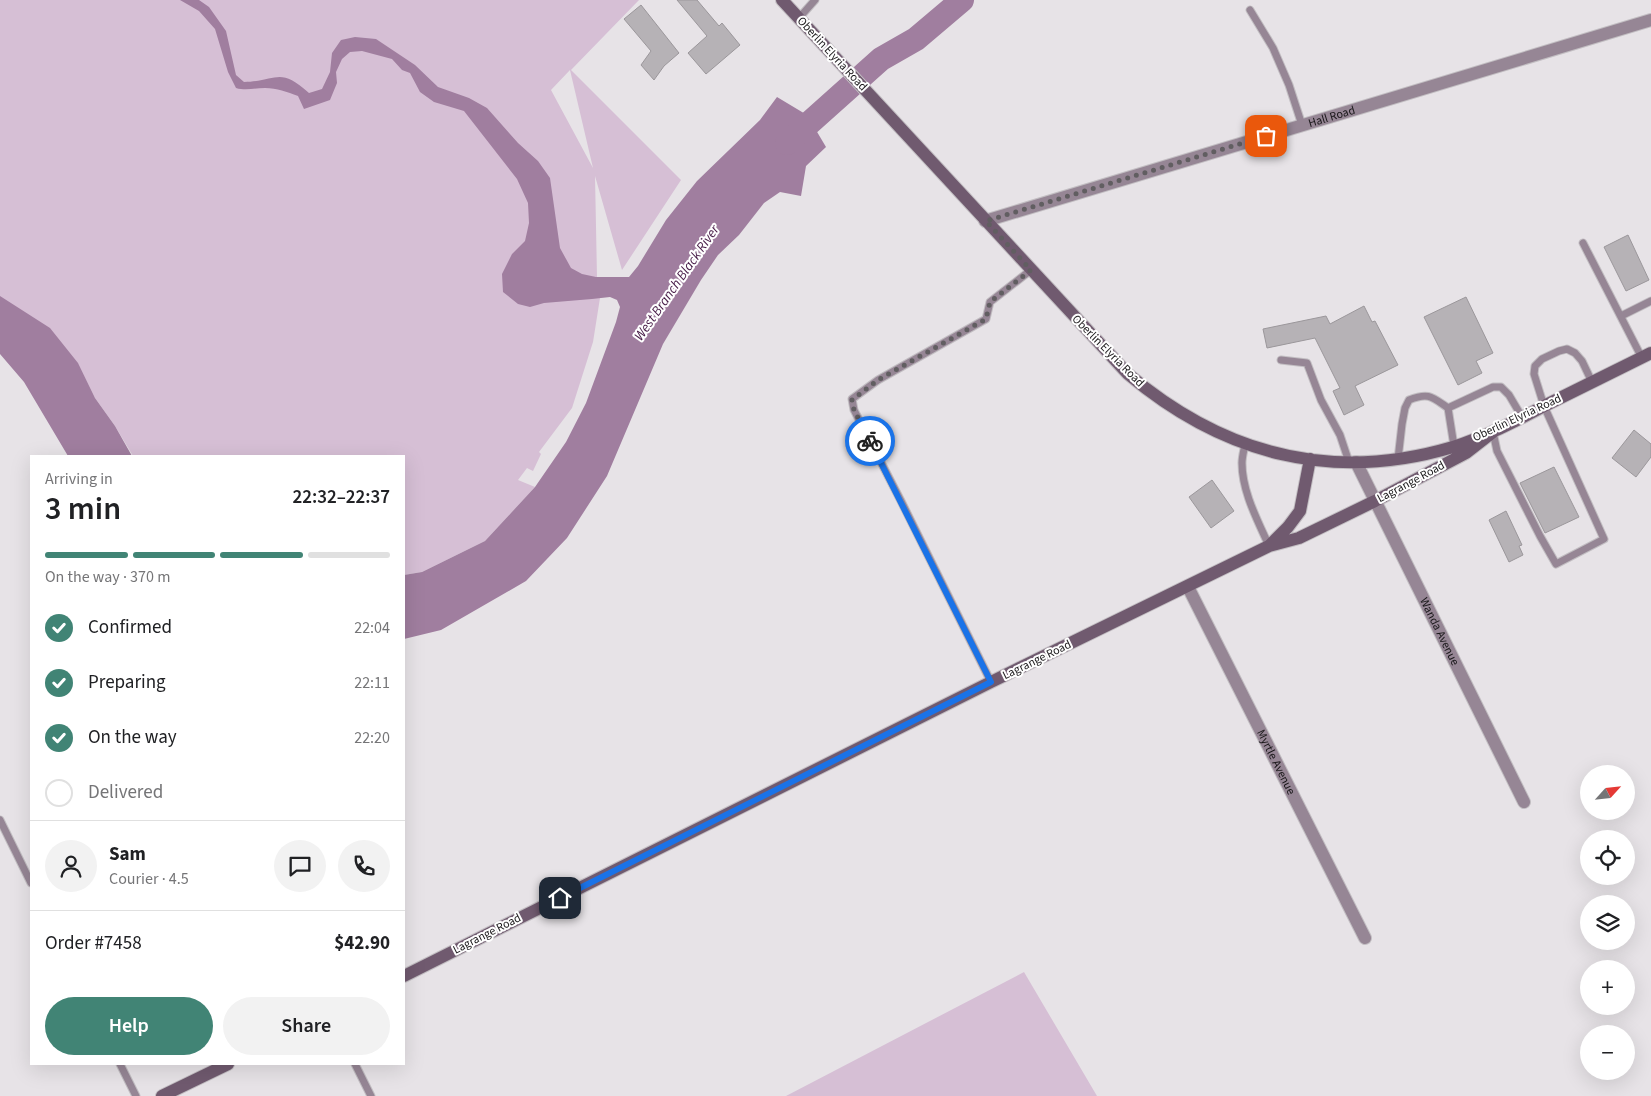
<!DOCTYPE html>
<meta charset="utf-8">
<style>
body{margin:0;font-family:"Source Sans 3",sans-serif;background:#f2f2f2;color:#202124;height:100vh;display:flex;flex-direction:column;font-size:19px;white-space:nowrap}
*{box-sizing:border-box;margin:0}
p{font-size:16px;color:#757577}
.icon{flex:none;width:28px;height:28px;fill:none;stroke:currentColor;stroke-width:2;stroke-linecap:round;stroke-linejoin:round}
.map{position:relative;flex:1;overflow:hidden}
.side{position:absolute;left:30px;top:455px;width:375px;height:610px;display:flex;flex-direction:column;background:#fff;border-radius:0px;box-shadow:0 5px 20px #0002}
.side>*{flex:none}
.needle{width:32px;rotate:63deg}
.tools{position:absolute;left:1580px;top:765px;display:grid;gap:10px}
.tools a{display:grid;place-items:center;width:55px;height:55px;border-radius:50%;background:#fff;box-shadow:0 5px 20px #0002;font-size:25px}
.pin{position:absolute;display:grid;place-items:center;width:42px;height:42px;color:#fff;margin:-21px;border-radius:10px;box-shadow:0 2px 8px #0006}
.courier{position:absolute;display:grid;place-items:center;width:50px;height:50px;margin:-25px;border:4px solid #1a73e8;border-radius:50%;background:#fff;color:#222;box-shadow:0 1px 6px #0007}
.summary em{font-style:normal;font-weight:600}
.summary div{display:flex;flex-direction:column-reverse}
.summary{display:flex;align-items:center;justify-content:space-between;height:85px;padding:0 15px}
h1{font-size:32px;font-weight:600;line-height:38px}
.bar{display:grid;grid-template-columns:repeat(4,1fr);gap:8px 5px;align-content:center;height:60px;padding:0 15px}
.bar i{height:6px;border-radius:4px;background:#e0e0e0}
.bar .current{background:#418475}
.bar p{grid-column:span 4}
.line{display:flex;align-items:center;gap:12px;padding:0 15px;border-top:1px solid #e0e0e0}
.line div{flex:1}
.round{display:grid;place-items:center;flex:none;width:52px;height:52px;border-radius:26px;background:#f2f2f2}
ol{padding:0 15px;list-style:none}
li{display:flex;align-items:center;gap:15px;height:55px}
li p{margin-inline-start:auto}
li .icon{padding:5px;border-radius:50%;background:#418475;color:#fff;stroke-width:4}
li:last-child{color:#757577}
li i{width:28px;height:28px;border:2px solid #e0e0e0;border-radius:50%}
.action{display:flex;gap:10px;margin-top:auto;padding:10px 15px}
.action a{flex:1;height:58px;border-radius:30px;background:#418475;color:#fff;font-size:20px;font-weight:600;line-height:58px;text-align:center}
.action a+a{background:#f2f2f2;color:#202124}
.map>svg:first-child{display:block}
</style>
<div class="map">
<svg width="1651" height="1096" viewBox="0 0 1651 1096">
<rect width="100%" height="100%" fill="#e7e3e7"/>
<path fill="#d6bfd5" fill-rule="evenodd" d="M0,0h639l-68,70 110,110 -59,90 -27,-94 2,101 3,21 -7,44 -21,66 -33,44 2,2 -8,17 -6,-3 -9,12 17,7 -50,54 -63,31 -18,3v-119h-271l-18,-30 -20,-28 -17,-34 -78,-44zM570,70l23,98 -42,-78z
M1024,972l73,124h-311z"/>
<path fill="#a07e9f" d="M180,0h19l10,7 17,24 10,44 8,7c34,-1 35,-16 65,11l13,-4 8,-17 2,-19 9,-13 14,-3 21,2 39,26 23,22 31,11 18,10 31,35 20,18 12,17 10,70 11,20 11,6 14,3h33l9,-11 28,-46 31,-39 63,-61 17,-23 30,18 19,32 -20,19 -5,30 -21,-4 -16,11 -25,32 -21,20 -17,25 -38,64 -56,132 -40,62 -41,43 -85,49 -37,9v-64l18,-3 63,-31 50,-54 31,-45 20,-39 30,-81 4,-15 -3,-7 -7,-3 -18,2 -48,4 -14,4 -12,-3 -15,-12 -1,-18 10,-20 13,-13 4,-18 -1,-20 -11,-24 -53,-68 -30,-9 -14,-10 -10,-19 -8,-3 -10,-11 -30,-8 -12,1 -8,7 -6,13 1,11 -7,17 -26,9 -6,-13c-11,-4 -21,-8 -33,-8 -10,0 -19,3 -29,0l-8,-16 -13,-43 -16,-18z
M0,296l50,32 28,35 17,35 20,28 17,30h-64l-44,-74 -24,-28z"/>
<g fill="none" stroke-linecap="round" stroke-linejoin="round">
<path stroke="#a07e9f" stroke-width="24" d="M787,143l94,-84 35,-20 46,-39"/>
</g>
<path fill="#b6b2b6" stroke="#9b979b" d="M677,0h20l22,26 3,-3 18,22 -34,29 -18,-21 19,-17z
M641,5l38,48 -15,13 -10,14 -13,-15 10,-14 -27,-32z
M1628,235l21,45 -23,11 -22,-44z
M1466,297l27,56 -17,8 6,12 -24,12 -34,-68z
M1364,306l8,16 3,-1 23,44 -43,21 9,19 -20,10 -11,-24 7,-3 -25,-50 -48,10 -4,-19 63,-13 4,8z
M1634,430l17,14v13l-15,20 -24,-19z
M1554,467l25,50 -34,16 -25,-50z
M1212,480l22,31 -23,17 -22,-31z
M1506,511l16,34 -3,1 4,9 -14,7 -20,-42z"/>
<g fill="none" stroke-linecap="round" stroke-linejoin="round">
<g stroke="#c2bec2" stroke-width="9">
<path id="lane" d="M1250,10l23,38 16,37 13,40
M799,18l16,-18
M1583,243l59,115
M1621,316l30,-15
M1281,360l26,3 14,37 19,35 9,27
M1448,408l45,-21h8l8,8 13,22
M1493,432l4,19 43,85 16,28 48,-25 -60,-133 -10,-32 1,-8 7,-7 17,-8 8,-2 8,4 7,8 10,21
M1245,444c-1,6 -3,13 -3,19 0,29 16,58 27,83
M1398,459l4,-35 3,-16 4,-8c20,-8 23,-3 39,8l6,38
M991,682l-90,-181 -47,-91 -2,-11 26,-19 108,-61 4,-17 41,-32
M0,820l31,63
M120,1064l16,32
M355,1064l16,32"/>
</g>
<g stroke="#c2bec2" stroke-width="14">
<g id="street">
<path id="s1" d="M985,221l666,-201"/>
<path id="s2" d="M1356,462l168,340"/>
<path id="s3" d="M1188,587l177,351"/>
</g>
</g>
<g stroke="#c2bec2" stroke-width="14">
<path id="secondary" d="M782,0l346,374c95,80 204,109 325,73 32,-10 63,-26 93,-42 35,-17 70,-35 105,-52
M1270,545l18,-18 12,-16 10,-52
M404,976l587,-294 278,-136 30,-8 76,-37 91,-48 27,-21
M162,1096l66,-32"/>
</g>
<use href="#lane" stroke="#968695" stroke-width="7"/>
<use href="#street" stroke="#968695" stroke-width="12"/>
<use href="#secondary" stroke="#705a6f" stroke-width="12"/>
</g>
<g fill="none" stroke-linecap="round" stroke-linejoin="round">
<path stroke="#615e61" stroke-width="5" stroke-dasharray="0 9" d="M870,441l-16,-31 -2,-10 26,-20 108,-61 4,-17 41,-32 -45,-49 280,-85"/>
<path stroke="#1a73e8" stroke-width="6" d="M560,898l431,-216 -121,-241"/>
</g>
<g text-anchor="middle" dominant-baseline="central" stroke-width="4" stroke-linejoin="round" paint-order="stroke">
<g font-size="12" fill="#191719" stroke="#fff">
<text transform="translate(832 54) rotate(47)">Oberlin Elyria Road</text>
<text stroke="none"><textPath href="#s1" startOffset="362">Hall Road</textPath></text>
<text transform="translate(1108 351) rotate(45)">Oberlin Elyria Road</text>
<text transform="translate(1517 418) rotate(-25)">Oberlin Elyria Road</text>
<text transform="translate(1411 482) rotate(-28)">Lagrange Road</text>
<text stroke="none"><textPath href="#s2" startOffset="189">Wanda Avenue</textPath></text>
<text transform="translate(1037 660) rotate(-26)">Lagrange Road</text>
<text stroke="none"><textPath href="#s3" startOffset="196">Myrtle Avenue</textPath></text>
<text transform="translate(487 934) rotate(-27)">Lagrange Road</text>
</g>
<g font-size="14" font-style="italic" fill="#461a46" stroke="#fff">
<text transform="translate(677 283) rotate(-55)">West Branch Black River</text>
</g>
</g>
</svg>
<div class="tools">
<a><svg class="needle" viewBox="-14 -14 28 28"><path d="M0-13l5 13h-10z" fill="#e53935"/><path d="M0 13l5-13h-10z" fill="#757577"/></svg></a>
<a><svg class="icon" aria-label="locate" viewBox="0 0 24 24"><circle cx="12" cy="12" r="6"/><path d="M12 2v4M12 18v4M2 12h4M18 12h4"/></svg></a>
<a><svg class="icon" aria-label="layers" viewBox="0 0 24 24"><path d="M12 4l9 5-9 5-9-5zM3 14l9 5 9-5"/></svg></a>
<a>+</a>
<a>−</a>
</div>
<div class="pin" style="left:1266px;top:136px;background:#ea580c"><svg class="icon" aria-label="bag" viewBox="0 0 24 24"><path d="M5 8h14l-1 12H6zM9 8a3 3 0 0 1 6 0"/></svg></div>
<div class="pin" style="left:560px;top:898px;background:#1f2937"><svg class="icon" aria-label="home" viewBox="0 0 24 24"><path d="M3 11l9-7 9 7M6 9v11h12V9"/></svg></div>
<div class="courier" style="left:870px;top:441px"><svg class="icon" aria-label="bike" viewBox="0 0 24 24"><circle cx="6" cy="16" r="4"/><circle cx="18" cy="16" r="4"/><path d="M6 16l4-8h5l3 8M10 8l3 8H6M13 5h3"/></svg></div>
<section class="side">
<div class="summary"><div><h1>3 min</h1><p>Arriving in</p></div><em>22:32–22:37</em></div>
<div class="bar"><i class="current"></i><i class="current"></i><i class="current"></i><i></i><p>On the way · 370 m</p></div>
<ol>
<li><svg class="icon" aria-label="check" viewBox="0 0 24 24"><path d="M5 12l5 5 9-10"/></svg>Confirmed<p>22:04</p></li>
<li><svg class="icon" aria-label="check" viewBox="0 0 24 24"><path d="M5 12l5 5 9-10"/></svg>Preparing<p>22:11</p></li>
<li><svg class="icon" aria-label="check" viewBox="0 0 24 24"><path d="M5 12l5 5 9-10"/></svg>On the way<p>22:20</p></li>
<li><i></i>Delivered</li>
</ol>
<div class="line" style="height:90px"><a class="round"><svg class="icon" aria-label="person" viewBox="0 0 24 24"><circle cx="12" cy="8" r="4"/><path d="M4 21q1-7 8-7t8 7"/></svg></a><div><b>Sam</b><p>Courier · 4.5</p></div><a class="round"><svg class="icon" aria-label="chat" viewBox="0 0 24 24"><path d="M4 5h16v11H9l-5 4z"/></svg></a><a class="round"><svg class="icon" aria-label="phone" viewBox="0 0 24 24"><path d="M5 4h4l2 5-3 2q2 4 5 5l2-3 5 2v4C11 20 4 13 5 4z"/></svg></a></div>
<div class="line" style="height:65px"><div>Order #7458</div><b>$42.90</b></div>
<div class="action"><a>Help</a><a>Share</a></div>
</section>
</div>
